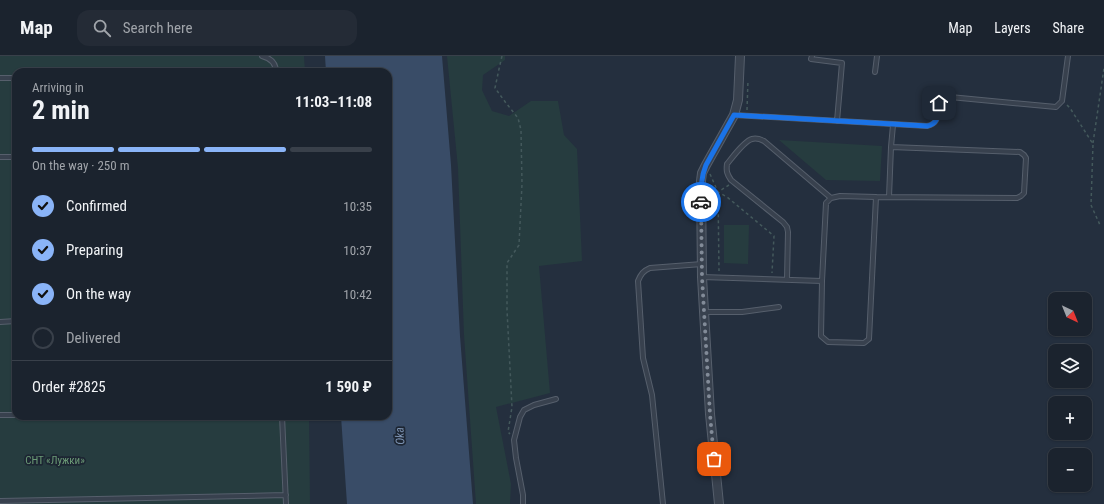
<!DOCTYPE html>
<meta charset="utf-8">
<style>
body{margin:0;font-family:"Roboto Condensed",sans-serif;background:#242b36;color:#f1f3f6;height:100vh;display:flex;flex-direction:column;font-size:15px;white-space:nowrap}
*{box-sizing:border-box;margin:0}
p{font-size:13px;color:#a0a4aa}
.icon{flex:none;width:22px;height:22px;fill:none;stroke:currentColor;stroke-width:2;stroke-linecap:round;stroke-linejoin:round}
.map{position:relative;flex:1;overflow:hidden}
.side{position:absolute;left:12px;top:12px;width:380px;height:352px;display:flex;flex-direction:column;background:#1b232e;border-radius:12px;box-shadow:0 1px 3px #0004,0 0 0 1px #39404a}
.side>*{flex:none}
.needle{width:26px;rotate:137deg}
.tools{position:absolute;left:1048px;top:236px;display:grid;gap:8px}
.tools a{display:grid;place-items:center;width:44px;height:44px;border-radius:8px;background:#1b232e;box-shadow:0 1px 3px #0004,0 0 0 1px #39404a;font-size:20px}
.pin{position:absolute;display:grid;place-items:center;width:34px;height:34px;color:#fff;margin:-17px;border-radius:8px;box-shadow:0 2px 6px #0006}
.courier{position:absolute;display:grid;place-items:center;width:40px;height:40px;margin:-20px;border:3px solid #1a73e8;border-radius:50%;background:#fff;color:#222;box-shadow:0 1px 5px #0007}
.summary em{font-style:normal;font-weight:700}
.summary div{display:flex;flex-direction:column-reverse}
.summary{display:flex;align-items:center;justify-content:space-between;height:68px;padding:0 20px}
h1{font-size:26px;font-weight:700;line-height:30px}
.bar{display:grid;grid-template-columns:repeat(4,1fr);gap:6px 4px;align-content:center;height:48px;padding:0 20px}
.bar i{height:5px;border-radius:3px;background:#39404a}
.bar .selected{background:#8ab4f8}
.bar p{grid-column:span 4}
.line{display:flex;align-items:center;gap:10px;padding:0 20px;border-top:1px solid #39404a}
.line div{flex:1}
ol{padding:0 20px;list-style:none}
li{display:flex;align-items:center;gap:12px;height:44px}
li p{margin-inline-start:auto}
li .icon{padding:4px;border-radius:50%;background:#8ab4f8;color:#111;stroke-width:4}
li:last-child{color:#a0a4aa}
li i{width:22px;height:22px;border:2px solid #39404a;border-radius:50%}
header{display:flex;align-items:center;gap:24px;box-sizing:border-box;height:56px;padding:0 20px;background:#1b232e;border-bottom:1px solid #39404a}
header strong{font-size:19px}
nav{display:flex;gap:22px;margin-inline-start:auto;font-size:14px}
.search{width:280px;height:36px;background:#242b36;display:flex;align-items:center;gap:10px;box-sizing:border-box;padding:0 14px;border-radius:12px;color:#a0a4aa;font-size:15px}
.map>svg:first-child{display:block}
</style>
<header>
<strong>Map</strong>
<div class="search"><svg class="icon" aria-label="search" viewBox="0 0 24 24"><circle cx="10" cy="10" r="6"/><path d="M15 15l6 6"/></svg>Search here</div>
<nav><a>Map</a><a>Layers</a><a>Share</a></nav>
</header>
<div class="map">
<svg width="1104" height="448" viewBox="0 0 1104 448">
<rect width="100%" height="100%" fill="#242f3e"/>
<path fill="#263c3f" d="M0,0h304l1,16h-289v344h293l1,88h-310z
M447,0h58v4l-22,15 -1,15 10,21 17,5 22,-15h27l6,34 13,14 5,112 -43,5 11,127 -54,14 15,77 -1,20h-34l-12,-169 -6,-167z
M779,84l103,6 -2,35 -54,-1z
M724,169h25l-1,39 -24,-1z"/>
<path fill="#394c67" d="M325,0h117l9,109 9,171 13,168h-126l-6,-88h47v-344h-62z"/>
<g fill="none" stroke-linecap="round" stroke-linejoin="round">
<g stroke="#565f6c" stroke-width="6">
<path id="lane" d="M262,0c8,2 14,7 14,16
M812,0l-1,3 31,4 -5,58
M875,16l2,-16
M0,22h16
M734,59l193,11c13,-3 10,-12 12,-23l4,-4 7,-2 106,10 6,-6 6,-45
M0,101h16
M876,141l-7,142 -5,4 -36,-1 -7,-6 1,-55 4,-78 5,-5 9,-2 36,1 141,1 4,-2 3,-3 2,-35 -2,-3 -4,-3 -129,-5 2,-22
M889,141l2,-50
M702,221l120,4
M787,223l1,-47 -1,-5 -4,-5 -52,-42c-4,-6 -5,-9 -4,-16 5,-6 17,-23 25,-25 4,-1 8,0 12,2l67,57
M704,256h38l37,-5
M0,266l16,-1
M0,359h16
M282,360l4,88
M0,445l286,-6
M523,448v-9l-7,-37 -2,-18 6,-23 4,-7 10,-5 22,-6
M663,448l-11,-109 -9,-37 -5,-77c3,-7 5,-10 12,-13l52,-4"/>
</g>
<g stroke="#565f6c" stroke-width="10">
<path id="street" d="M719,448l-9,-90 -8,-137 -1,-96 1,-8 4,-8 28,-50 4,-15 2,-44"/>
</g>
<path stroke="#44595c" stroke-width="1.5" stroke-dasharray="3 3" stroke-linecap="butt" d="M502,0l-3,13 -4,19 11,15 12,15 3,12 1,54 -3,61 -12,18v47l5,97 -4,25 2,2
M1067,49l3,3 23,36 -2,61 9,20
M747,54l1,-30
M1093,87l11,-75
M710,118l8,18 1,79
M729,129l-11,7 9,5 47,39 -2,37"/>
<use href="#lane" stroke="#38414e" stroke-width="4"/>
<use href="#street" stroke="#38414e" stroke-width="8"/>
</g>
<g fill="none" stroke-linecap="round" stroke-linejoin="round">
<path stroke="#828b98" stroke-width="4" stroke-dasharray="0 7.2" d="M701,146l1,75 8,137 4,45"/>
<path stroke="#1a73e8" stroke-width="5" d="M701,146c0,-14 0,-25 5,-37l28,-50 193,11c13,-3 10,-12 12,-23"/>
</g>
<g text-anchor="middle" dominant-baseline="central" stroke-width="3.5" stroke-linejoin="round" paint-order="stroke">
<g font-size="11" fill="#6b9a76" stroke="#1d2633">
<text x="55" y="404">СНТ «Лужки»</text>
</g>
<g font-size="12" font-style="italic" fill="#7c92b1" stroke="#1d2633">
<text transform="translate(400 380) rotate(-94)">Oka</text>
</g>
</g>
</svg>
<div class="tools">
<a><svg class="needle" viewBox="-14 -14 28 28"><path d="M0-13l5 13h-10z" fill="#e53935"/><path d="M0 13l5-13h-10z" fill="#a0a4aa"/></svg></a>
<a><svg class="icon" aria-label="layers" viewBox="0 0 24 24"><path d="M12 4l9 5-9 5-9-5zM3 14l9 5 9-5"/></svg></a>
<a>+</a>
<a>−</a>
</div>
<div class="pin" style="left:714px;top:403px;background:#ea580c"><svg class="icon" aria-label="bag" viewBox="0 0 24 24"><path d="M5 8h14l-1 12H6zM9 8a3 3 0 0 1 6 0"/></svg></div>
<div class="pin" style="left:939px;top:47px;background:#1f2937"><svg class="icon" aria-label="home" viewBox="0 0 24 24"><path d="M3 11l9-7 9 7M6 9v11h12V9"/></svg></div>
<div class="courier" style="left:701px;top:146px"><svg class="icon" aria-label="car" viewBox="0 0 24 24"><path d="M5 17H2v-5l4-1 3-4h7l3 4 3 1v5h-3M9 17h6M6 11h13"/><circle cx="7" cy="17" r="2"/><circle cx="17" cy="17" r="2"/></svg></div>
<section class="side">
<div class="summary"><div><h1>2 min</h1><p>Arriving in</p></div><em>11:03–11:08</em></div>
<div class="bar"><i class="selected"></i><i class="selected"></i><i class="selected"></i><i></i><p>On the way · 250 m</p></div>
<ol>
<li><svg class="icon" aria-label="check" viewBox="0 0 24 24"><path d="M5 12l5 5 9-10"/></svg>Confirmed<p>10:35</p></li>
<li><svg class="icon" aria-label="check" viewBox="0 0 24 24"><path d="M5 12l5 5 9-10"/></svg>Preparing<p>10:37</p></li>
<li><svg class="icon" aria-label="check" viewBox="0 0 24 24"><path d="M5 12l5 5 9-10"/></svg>On the way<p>10:42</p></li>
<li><i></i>Delivered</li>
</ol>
<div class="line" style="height:52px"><div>Order #2825</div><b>1 590 ₽</b></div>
</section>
</div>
